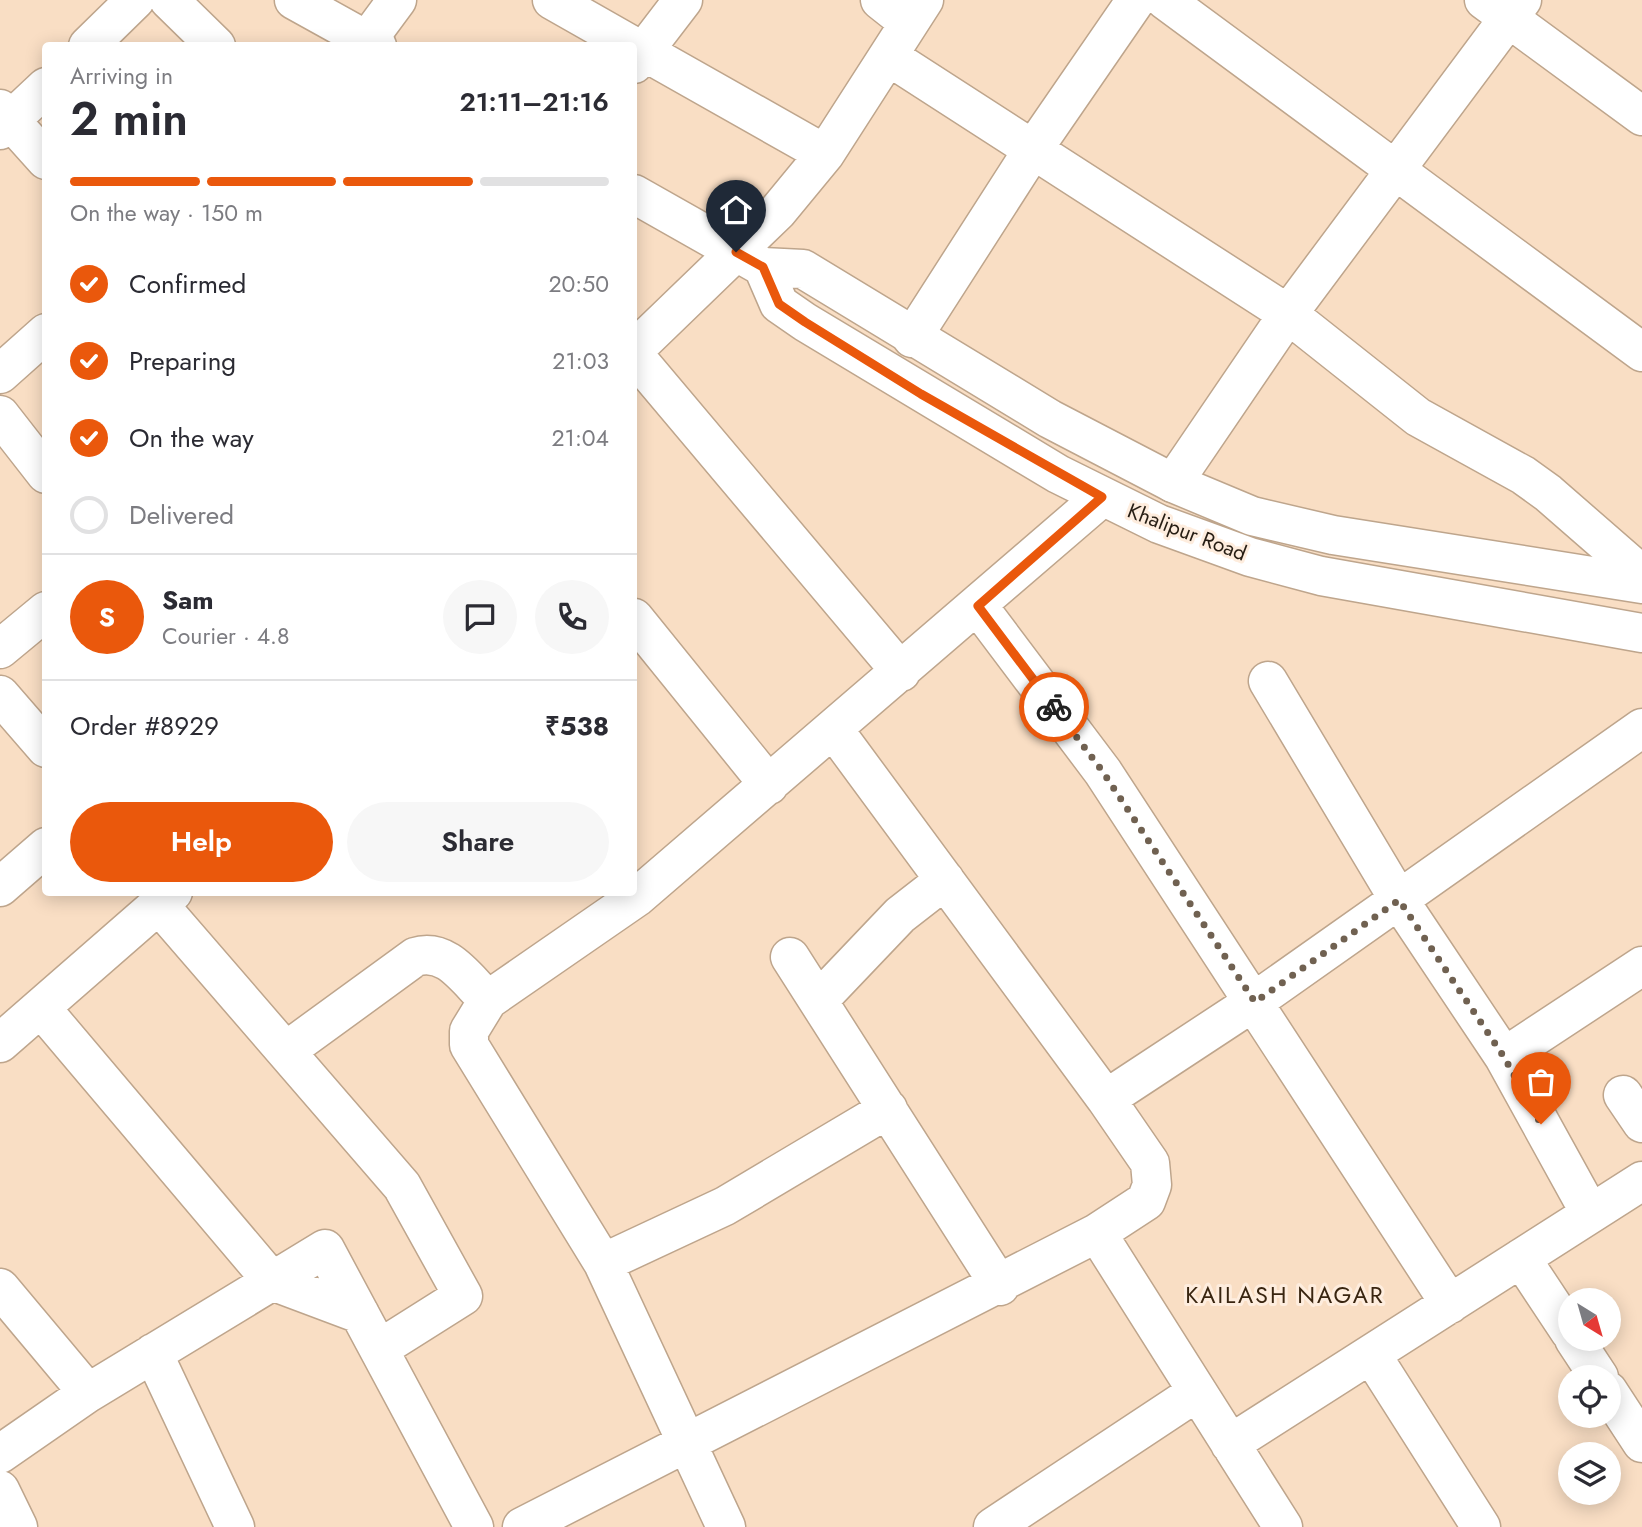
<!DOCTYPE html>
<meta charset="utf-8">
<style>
body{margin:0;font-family:Jost,sans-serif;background:#f7f7f7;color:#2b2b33;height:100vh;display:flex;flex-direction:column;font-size:26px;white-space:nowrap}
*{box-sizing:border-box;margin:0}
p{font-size:23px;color:#7c7c81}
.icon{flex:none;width:38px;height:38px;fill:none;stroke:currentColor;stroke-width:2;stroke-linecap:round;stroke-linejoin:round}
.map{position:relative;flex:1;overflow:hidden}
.drawer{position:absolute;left:42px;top:42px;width:595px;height:854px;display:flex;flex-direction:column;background:#fff;border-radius:7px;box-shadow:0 4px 18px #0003}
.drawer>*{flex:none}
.needle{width:46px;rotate:143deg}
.controls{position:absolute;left:1558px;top:1288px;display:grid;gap:14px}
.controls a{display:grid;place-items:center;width:63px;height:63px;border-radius:50%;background:#fff;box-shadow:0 4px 18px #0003;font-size:35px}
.pin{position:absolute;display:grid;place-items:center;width:60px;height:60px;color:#fff;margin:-72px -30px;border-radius:50% 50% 50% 0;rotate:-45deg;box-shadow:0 0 7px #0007}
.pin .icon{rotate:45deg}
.courier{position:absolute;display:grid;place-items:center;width:70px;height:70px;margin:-35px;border:5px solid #ea580c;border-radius:50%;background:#fff;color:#222;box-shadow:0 2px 9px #0007}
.overview em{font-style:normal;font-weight:600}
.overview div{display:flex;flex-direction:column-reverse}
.overview{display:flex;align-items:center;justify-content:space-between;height:119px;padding:0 28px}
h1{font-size:46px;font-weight:600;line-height:52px}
.bar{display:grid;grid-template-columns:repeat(4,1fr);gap:10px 7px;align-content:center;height:84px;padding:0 28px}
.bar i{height:9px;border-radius:5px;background:#e1e1e2}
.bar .active{background:#ea580c}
.bar p{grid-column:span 4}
.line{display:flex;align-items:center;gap:18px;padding:0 28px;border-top:2px solid #e1e1e2}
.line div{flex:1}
.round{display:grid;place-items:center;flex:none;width:74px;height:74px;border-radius:37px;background:#f7f7f7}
ol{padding:0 28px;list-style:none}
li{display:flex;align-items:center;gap:21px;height:77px}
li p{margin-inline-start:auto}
li .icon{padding:7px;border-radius:50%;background:#ea580c;color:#fff;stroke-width:4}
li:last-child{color:#7c7c81}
li i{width:38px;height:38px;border:4px solid #e1e1e2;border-radius:50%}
.cta{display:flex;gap:14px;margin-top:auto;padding:14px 28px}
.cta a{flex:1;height:80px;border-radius:42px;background:#ea580c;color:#fff;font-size:28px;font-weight:600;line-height:80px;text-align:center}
.cta a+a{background:#f7f7f7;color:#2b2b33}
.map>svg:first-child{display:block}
</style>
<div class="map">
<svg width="1642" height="1527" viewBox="0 0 1642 1527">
<rect width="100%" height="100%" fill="#f9dec4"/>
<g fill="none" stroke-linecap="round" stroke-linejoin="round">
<g stroke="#bea58c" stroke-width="41">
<path id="minor" d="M169,0l47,46
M552,0l81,46
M880,0l29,23
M1165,0l477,352
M1484,0l158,116
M88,46l47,-46
M363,46l34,-46
M634,46l191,108
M888,56l400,258 130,103 105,58 25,18 94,82
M634,64l49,-64
M0,109l46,51
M0,130l46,-43
M912,338l120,-187 104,-151
M634,350l144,-139 47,-57 99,-154
M634,355l267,317
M0,374l46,-41
M0,415l46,59
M1173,483l115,-169 234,-314
M978,606l125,166 347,532
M634,618l135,167
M0,649l46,-38
M1268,681l131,219 105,157 86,156
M0,695l46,53
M0,887l46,-40
M159,905l243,281 61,110 -84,53
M790,957l210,329
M819,1000l81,-85 45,-35
M41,1008l231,273 88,33
M0,1043l173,-151
M286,1051l129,-94c32,-10 51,22 73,43
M1504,1057l138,-91
M1623,1095l19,28
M1106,1099l149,-98 387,-273
M1097,1233l186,294
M1521,1258l49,74
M603,1263l122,-57 163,-97
M0,1288l88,105 237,-144 149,278
M1574,1339l25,38
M153,1353l82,174
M1371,1354l110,173
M1608,1391l34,52
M1230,1444l412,-263
M0,1454l88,-61
M0,1490l18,37
M522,1527l575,-294 49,-32 6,-16 -2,-22 -44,-64 -272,-369
M726,1527l-123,-264 -134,-218v-14l19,-31 149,-103 465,-400
M993,1527l204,-135"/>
</g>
<g stroke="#bea58c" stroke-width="41">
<path id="tertiary" d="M294,0l83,46
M634,194l129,73 40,2 247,150 123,64 79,33 81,19 309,49
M763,267l16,37 26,18 253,152 101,50 91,33 71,19 321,57"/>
</g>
<use href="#minor" stroke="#fff" stroke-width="38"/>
<use href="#tertiary" stroke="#fff" stroke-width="38"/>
</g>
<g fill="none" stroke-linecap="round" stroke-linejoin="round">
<path stroke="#706151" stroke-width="7" stroke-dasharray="0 12.6" d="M1054,707l49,65 152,230 144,-102 105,157 37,67"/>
<path stroke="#ea580c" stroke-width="9" d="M736,252l27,15 16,37 26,18 116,72 181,103 -124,109 76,101"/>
</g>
<g text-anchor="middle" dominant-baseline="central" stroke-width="6" stroke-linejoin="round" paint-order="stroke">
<g font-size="21" fill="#261d13" stroke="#feedde">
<text transform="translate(1187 532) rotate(21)">Khalipur Road</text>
</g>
<g font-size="23" letter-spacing="2" fill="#392510" stroke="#feedde">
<text x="1285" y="1295">KAILASH NAGAR</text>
</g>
</g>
</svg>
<div class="controls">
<a><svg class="needle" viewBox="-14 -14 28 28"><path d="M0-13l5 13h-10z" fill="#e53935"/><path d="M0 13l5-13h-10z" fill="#7c7c81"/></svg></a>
<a><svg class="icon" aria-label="locate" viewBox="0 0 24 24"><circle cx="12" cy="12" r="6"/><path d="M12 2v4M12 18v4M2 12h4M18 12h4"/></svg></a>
<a><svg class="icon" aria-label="layers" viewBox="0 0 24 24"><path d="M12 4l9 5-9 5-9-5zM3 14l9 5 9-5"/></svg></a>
</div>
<div class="pin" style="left:1541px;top:1124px;background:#ea580c"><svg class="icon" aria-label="bag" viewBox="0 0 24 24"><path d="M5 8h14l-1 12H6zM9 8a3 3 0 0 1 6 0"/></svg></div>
<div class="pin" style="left:736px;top:252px;background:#1f2937"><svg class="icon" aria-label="home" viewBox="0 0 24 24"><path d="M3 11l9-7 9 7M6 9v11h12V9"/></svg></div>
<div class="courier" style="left:1054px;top:707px"><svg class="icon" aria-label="bike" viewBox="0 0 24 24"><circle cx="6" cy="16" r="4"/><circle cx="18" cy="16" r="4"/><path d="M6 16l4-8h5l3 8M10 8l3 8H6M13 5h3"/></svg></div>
<section class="drawer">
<div class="overview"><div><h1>2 min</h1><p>Arriving in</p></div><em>21:11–21:16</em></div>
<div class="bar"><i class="active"></i><i class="active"></i><i class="active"></i><i></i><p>On the way · 150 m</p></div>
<ol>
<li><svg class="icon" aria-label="check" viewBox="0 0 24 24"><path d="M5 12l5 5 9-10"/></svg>Confirmed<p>20:50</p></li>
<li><svg class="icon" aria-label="check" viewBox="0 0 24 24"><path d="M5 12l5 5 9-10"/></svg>Preparing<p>21:03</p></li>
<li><svg class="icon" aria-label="check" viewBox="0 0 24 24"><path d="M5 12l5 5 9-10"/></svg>On the way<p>21:04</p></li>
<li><i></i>Delivered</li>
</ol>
<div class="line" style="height:126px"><b class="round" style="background:#ea580c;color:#fff">S</b><div><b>Sam</b><p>Courier · 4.8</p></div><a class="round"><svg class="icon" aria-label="chat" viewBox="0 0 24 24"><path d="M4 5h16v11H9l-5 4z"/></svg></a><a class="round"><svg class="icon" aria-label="phone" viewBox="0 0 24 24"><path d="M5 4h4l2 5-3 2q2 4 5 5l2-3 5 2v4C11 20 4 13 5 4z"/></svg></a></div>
<div class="line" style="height:91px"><div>Order #8929</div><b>₹538</b></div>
<div class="cta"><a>Help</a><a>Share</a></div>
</section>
</div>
